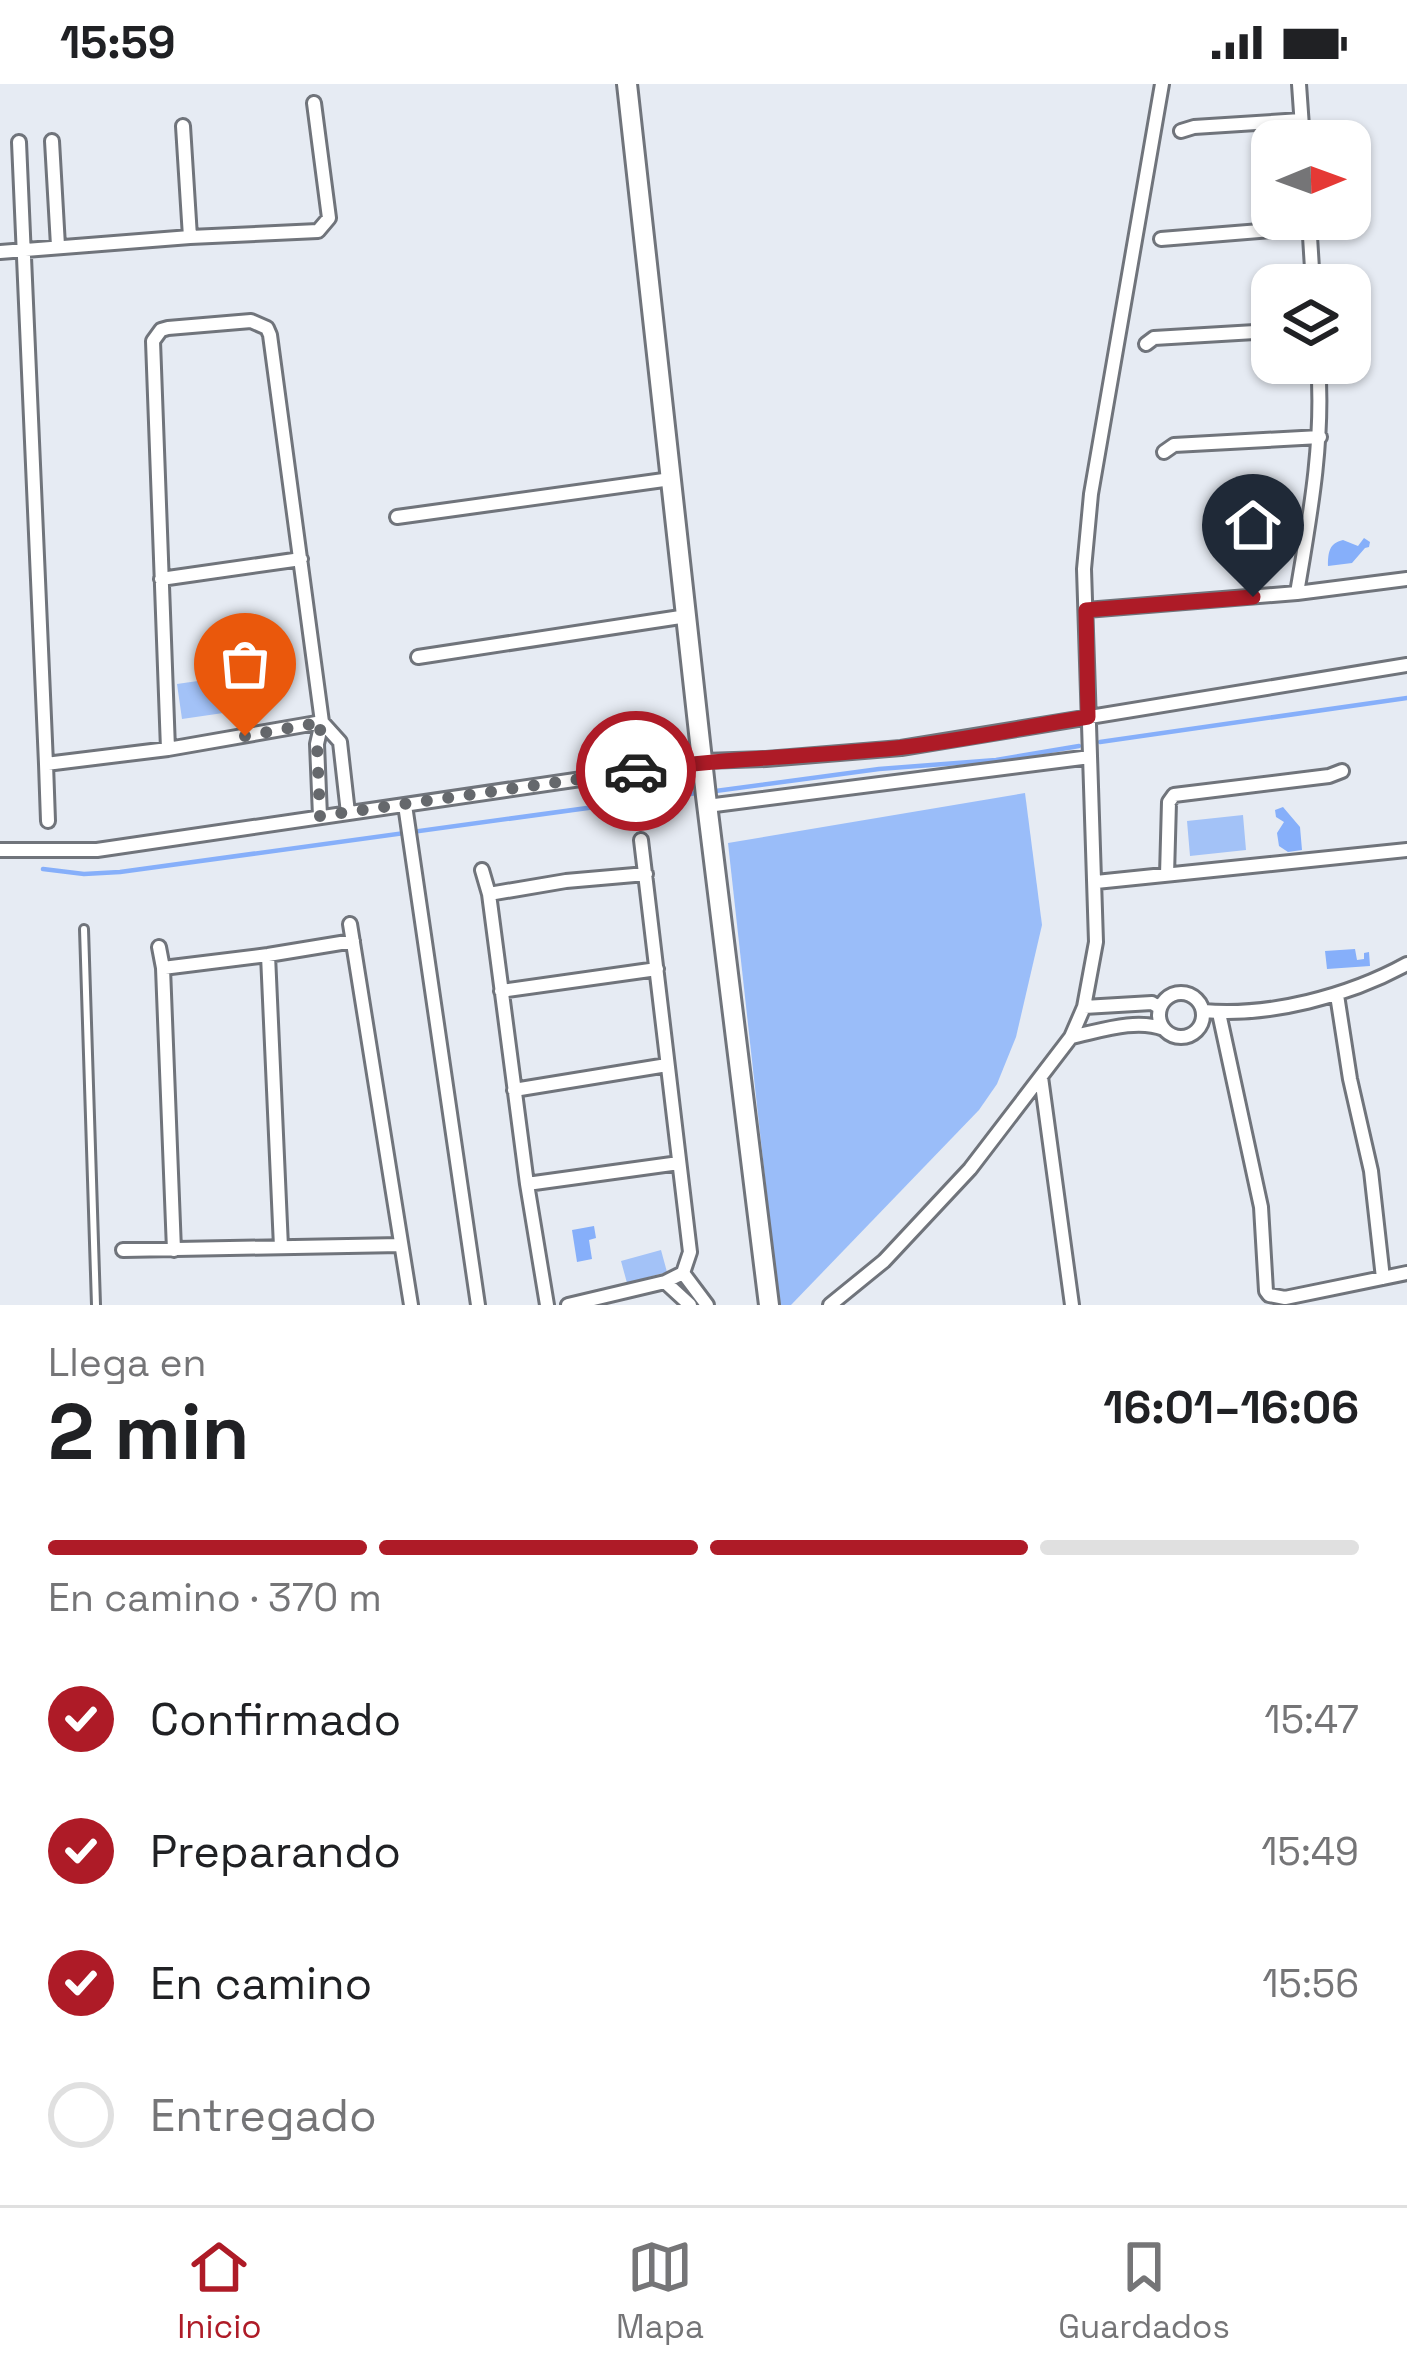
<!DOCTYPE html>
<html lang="es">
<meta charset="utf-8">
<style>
body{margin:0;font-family:"Space Grotesk",sans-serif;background:#f6f6f6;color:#202124;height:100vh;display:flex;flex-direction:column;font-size:45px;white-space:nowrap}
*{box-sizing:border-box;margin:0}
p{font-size:39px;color:#757577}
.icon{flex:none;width:66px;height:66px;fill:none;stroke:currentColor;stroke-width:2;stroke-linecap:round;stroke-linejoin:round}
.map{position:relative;height:1221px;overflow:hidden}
.details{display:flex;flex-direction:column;background:#fff;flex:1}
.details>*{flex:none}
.needle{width:78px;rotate:89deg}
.buttons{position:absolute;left:1251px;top:36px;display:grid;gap:24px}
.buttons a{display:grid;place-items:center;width:120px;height:120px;border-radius:24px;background:#fff;box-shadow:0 3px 9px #0004;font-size:60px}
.pin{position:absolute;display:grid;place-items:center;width:102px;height:102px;color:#fff;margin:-123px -51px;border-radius:50% 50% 50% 0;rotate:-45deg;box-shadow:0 0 12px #0007}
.pin .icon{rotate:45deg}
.courier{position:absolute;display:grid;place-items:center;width:120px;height:120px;margin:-60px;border:9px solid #ae1b27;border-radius:50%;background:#fff;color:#222;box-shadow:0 3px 15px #0007}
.overview em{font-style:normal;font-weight:600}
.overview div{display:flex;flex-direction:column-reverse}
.overview{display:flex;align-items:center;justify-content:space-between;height:204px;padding:0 48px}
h1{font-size:78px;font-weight:600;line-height:90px}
.bar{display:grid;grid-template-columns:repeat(4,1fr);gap:18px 12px;align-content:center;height:144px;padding:0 48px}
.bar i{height:15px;border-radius:9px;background:#e0e0e0}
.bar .on{background:#ae1b27}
.bar p{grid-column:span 4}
ol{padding:0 48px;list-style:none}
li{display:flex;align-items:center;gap:36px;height:132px}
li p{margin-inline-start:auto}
li .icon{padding:12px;border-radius:50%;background:#ae1b27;color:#fff;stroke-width:4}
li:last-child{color:#757577}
li i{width:66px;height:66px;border:6px solid #e0e0e0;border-radius:50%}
.status{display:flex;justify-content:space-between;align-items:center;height:84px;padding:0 60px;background:#fff;direction:ltr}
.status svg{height:33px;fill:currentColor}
.dock{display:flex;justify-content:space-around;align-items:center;height:168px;border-top:3px solid #e0e0e0;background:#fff;font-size:33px;color:#757577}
.dock a{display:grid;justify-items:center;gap:6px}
.dock .on{color:#ae1b27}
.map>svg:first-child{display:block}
</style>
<div class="status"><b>15:59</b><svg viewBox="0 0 49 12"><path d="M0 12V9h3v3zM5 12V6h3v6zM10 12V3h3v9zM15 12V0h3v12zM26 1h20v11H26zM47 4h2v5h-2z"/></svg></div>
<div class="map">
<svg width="1407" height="1221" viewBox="0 0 1407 1221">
<rect width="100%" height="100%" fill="#e6ebf3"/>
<path fill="#a3c2f7" d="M232,592l5,35 -55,8 -5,-35z
M1243,731l3,35 -56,6 -3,-35z
M661,1166l6,22 -40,11 -6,-22z"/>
<path fill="#9abdf9" d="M1025,709l17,132 -26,112 -19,47 -18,26 -188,195h-12l-51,-462z"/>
<path fill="#86affa" d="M1364,454l6,4 -1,5 -4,1 -13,15 -24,3c0,-13 1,-23 15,-26l15,6z
M255,577l3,31 -18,2 -3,-30z
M1283,723l17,20 2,23 -14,2 -9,-6 -2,-13 7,-11 -8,-5 -1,-7z
M1355,865l2,11 7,-1v-6l5,-1 1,14 -43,3 -2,-18z
M594,1142l2,12 -7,2 3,19 -15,3 -5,-32z"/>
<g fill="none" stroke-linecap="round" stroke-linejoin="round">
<path stroke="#86affa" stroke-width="4.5" d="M1100,658l307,-44
M708,708l171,-23 117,-9 83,-14
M43,785l41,5 36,-2 577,-79"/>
<g stroke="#70747b" stroke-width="12">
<path id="lane" d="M84,845l12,376"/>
</g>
<g stroke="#70747b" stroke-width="18">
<path id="street" d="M1299,0l4,57
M183,42l7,111
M1181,47l13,-4 107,-7
M52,57l6,105
M19,58l27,622 122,-15 154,-27
M1309,136l4,65
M1161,155l149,-12
M0,168l190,-15 128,-6 11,-13 -15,-115
M1146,260l8,-6 118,-7
M1164,368l10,-7 146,-8
M397,433l274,-38
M161,495l140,-20
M1297,509c13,-77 27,-152 21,-230
M1086,526l211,-17 110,-14
M418,573l269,-41
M322,638l18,20 8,71
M168,665l-15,-408 8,-11 7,-2 83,-7 16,7 3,7 52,387 -5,22 3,72
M46,680l2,57
M405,721l73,500
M707,722l383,-49
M0,766h97l607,-89 62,-2 135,-11 506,-83
M482,786l7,24 38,290 20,121
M1167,791l2,-73 5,-7 155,-19 13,-5
M1096,798l311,-32
M489,810l77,-13 80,-7
M350,840l61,381
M159,863l4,21 11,282
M268,871l13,292
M163,884l105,-13 85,-14
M501,907l156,-22
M1159 931a22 22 0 1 1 44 0a22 22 0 1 1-44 0Z
M1337,911l13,84 21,92 12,107
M1084,923l68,-4 8,5
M1203,927c66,6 146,-15 204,-47
M1219,929l42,194 5,84 3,4 16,3 122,-25
M1071,953c29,-6 65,-19 93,-8
M1041,993l31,228
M514,1006l153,-25
M527,1100l152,-21
M123,1166l278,-5
M683,1189l24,32
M665,1198l25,23
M568,1221l97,-23 18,-9 7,-21 -49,-412
M830,1221l54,-44 86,-92 101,-132 13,-30 12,-65 -12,-373 7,-75 71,-410"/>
</g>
<g stroke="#70747b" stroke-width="24">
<path id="secondary" d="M627,0l79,712 63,509"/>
</g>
<use href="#lane" stroke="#fff" stroke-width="6"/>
<use href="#street" stroke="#fff" stroke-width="12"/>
<use href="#secondary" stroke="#fff" stroke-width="18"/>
</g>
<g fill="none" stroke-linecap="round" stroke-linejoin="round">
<path stroke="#65686c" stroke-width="12" stroke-dasharray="0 21.6" d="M245,652l77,-14 -5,22 3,72 316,-45"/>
<path stroke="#ae1b27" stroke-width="15" d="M636,687c86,-13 173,-14 260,-23 64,-7 129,-21 192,-31l-2,-107 167,-13"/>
</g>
</svg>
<div class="buttons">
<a><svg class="needle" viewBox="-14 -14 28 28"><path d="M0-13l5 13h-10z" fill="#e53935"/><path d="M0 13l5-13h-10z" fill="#757577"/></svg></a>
<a><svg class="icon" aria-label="layers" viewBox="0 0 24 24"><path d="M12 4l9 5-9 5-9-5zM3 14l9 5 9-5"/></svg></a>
</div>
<div class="pin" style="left:245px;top:652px;background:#ea580c"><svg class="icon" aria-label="bag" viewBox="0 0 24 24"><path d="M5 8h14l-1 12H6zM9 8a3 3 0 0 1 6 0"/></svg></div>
<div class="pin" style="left:1253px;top:513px;background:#1f2937"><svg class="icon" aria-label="home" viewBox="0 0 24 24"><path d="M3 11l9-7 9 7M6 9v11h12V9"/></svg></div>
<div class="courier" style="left:636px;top:687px"><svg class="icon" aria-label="car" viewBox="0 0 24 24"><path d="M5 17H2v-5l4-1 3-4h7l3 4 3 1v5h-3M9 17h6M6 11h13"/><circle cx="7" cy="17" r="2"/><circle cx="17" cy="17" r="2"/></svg></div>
</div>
<section class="details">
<div class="overview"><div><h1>2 min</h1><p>Llega en</p></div><em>16:01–16:06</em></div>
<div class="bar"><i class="on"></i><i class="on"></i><i class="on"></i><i></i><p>En camino · 370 m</p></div>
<ol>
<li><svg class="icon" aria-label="check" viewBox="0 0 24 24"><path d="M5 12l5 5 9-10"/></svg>Confirmado<p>15:47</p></li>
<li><svg class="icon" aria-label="check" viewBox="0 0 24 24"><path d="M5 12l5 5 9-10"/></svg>Preparando<p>15:49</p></li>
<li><svg class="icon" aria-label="check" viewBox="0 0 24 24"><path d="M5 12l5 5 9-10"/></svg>En camino<p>15:56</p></li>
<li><i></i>Entregado</li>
</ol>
</section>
<nav class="dock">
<a class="on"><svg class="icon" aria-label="home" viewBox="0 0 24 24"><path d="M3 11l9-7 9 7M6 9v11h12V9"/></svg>Inicio</a>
<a><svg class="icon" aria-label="map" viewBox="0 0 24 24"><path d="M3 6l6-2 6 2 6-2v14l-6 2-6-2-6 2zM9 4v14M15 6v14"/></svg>Mapa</a>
<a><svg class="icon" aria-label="saved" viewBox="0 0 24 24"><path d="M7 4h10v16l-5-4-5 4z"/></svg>Guardados</a>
</nav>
